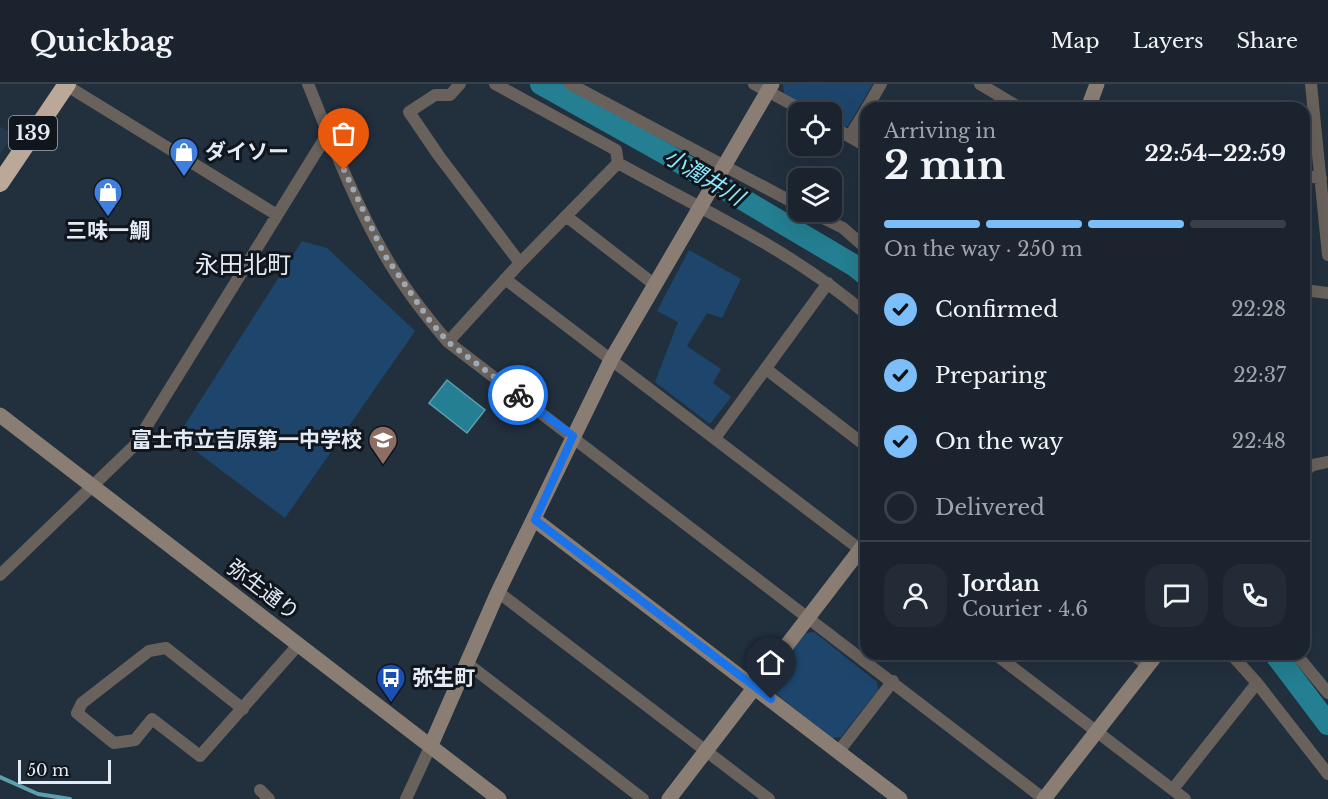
<!DOCTYPE html>
<meta charset="utf-8">
<style>
body{margin:0;font-family:"Libre Baskerville","Noto Sans JP",serif;background:#232b36;color:#f1f3f6;height:100vh;display:flex;flex-direction:column;font-size:22px;white-space:nowrap}
*{box-sizing:border-box;margin:0}
p{font-size:20px;color:#9fa4aa}
.icon{flex:none;width:33px;height:33px;fill:none;stroke:currentColor;stroke-width:2;stroke-linecap:round;stroke-linejoin:round}
.map{position:relative;flex:1;overflow:hidden}
.sheet{position:absolute;left:860px;top:18px;width:450px;height:558px;display:flex;flex-direction:column;background:#1a232e;border-radius:18px;box-shadow:0 6px 24px #0002,0 0 0 2px #38404a}
.sheet>*{flex:none}
.fabs{position:absolute;left:788px;top:18px;display:grid;gap:12px}
.fabs a{display:grid;place-items:center;width:54px;height:54px;border-radius:12px;background:#1a232e;box-shadow:0 6px 24px #0002,0 0 0 2px #38404a;font-size:30px}
.scale{position:absolute;left:18px;bottom:15px;width:93px;box-sizing:border-box;padding-left:6px;border:3px solid #e2ebf4;border-top:0;font-size:16px;line-height:21px;white-space:nowrap;color:#e2ebf4;-webkit-text-stroke:4px #11161d;paint-order:stroke}
.pin{position:absolute;display:grid;place-items:center;width:51px;height:51px;color:#fff;margin:-62px -26px;border-radius:50% 50% 50% 0;rotate:-45deg;box-shadow:0 0 6px #0007}
.pin .icon{rotate:45deg}
.courier{position:absolute;display:grid;place-items:center;width:60px;height:60px;margin:-30px;border:4px solid #1a73e8;border-radius:50%;background:#fff;color:#222;box-shadow:0 2px 8px #0007}
.head em{font-style:normal;font-weight:700}
.head div{display:flex;flex-direction:column-reverse}
.head{display:flex;align-items:center;justify-content:space-between;height:102px;padding:0 24px}
h1{font-size:39px;font-weight:700;line-height:45px}
.bar{display:grid;grid-template-columns:repeat(4,1fr);gap:9px 6px;align-content:center;height:72px;padding:0 24px}
.bar i{height:8px;border-radius:4px;background:#38404a}
.bar .active{background:#7bbef9}
.bar p{grid-column:span 4}
.line{display:flex;align-items:center;gap:15px;padding:0 24px;border-top:2px solid #38404a}
.line div{flex:1}
.round{display:grid;place-items:center;flex:none;width:63px;height:63px;border-radius:18px;background:#232b36}
ol{padding:0 24px;list-style:none}
li{display:flex;align-items:center;gap:18px;height:66px}
li p{margin-inline-start:auto}
li .icon{padding:6px;border-radius:50%;background:#7bbef9;color:#111;stroke-width:4}
li:last-child{color:#9fa4aa}
li i{width:33px;height:33px;border:3px solid #38404a;border-radius:50%}
header{display:flex;align-items:center;gap:36px;box-sizing:border-box;height:84px;padding:0 30px;background:#1a232e;border-bottom:2px solid #38404a}
header strong{font-size:28px}
nav{display:flex;gap:33px;margin-inline-start:auto;font-size:21px}
.map>svg:first-child{display:block}
</style>
<header>
<strong>Quickbag</strong>
<nav><a>Map</a><a>Layers</a><a>Share</a></nav>
</header>
<div class="map">
<svg width="1328" height="715" viewBox="0 0 1328 715">
<rect width="100%" height="100%" fill="#222f3d"/>
<path fill="#26384b" d="M0,42l13,9 -13,19z"/>
<path fill="#1e466c" d="M783,0h90l-25,42 -7,2 -10,-6v-10h-16l-31,-18z
M302,157l25,7 88,83 -130,187 -108,-81z
M689,166l52,29 -19,39 -15,-5 -20,33 34,23 -8,14 18,14 -21,27 -55,-42 23,-60 -21,-11z
M814,548l63,50 1,8 -37,47 -9,1 -62,-49 -1,-9 37,-47z"/>
<path fill="#237f91" stroke="#5c9faf" stroke-width="1.5" d="M447,296l38,30 -18,23 -38,-30z"/>
<g fill="none" stroke-linecap="round" stroke-linejoin="round">
<path stroke="#5c9faf" stroke-width="4" d="M0,693l38,17 32,5"/>
<path stroke="#237f91" stroke-width="22" d="M541,0l125,70 189,112 11,9
M1275,570l53,70"/>
<path stroke="#69615b" stroke-width="12" d="M64,0l213,131
M308,0c23,56 45,115 75,168 18,32 41,62 65,90l596,457
M460,0l-10,11h-15l-26,17 30,44 81,107
M495,0l121,66 2,13
M570,0l228,121
M754,0l52,28
M980,0l40,24
M1311,0l17,171
M867,24l14,-24
M831,42l35,20
M850,52l16,-26
M1304,92l17,2
M811,128l32,16 23,20
M566,132l89,69
M505,195l361,275
M1304,206l24,3
M448,258l72,-79 98,-100c84,47 174,87 248,151
M766,285l100,77
M715,354l113,-155
M1304,387l9,-6 15,-3
M0,491l135,-130 193,-312
M498,508l271,207
M995,570l190,145
M1133,570l15,12
M1231,570l26,29 71,91
M1296,570l32,39
M468,580l175,135
M243,625l-77,-61 -17,3 -67,52 -5,10 37,30 21,-3 17,-21 48,37 99,-112
M839,667l54,-70
M1173,705l84,-106
M260,706l9,9
M406,715l25,-54"/>
<path stroke="#8a7e74" stroke-width="15" d="M1088,24l9,-24
M0,331l499,384
M535,436l365,279
M431,661l67,-153 113,-232 161,-276
M669,715l197,-257
M1044,715l113,-145"/>
<path stroke="#bba899" stroke-width="18" d="M0,99l67,-99"/>
</g>
<g fill="none" stroke-linecap="round" stroke-linejoin="round">
<path stroke="#9fa9b4" stroke-width="6" stroke-dasharray="0 10.8" d="M344,86l40,84 46,67 18,21 70,53"/>
<path stroke="#1a73e8" stroke-width="8" d="M518,311l55,41 -38,84 236,179"/>
</g>
<defs>
<g id="shop-pin" transform="scale(1.5)"><path d="M0 17L-7.5 6A9.5 9.5 0 1 1 7.5 6Z" fill="#3f7fe0" stroke="#11161d"/><path d="M-5-2.5h2.3a2.7 3.5 0 0 1 5.4 0H5L5.5 6h-11ZM-1.5-2.5h3a1.5 2.3 0 0 0-3 0Z" fill="#fff"/></g>
<g id="school-pin" transform="scale(1.5)"><path d="M0 17L-7.5 6A9.5 9.5 0 1 1 7.5 6Z" fill="#8d6e63" stroke="#11161d"/><path d="M0-5L7-2L0 1L-7-2ZM-4 1L0 2.5L4 1V4Q0 6-4 4Z" fill="#fff"/></g>
<g id="bus-pin" transform="scale(1.5)"><path d="M0 17L-7.5 6A9.5 9.5 0 1 1 7.5 6Z" fill="#1a4fb4" stroke="#11161d"/><path d="M-5-6H5V4H4V6H2V4H-2V6H-4V4H-5ZM-3.5-4V0h7V-4ZM-3.5 1.2v1.5H-2V1.2ZM2 1.2v1.5H3.5V1.2Z" fill="#fff"/></g>
</defs>
<g fill-rule="evenodd">
<use href="#shop-pin" x="184" y="68"/>
<use href="#shop-pin" x="108" y="108"/>
<use href="#school-pin" x="383" y="356"/>
<use href="#bus-pin" x="391" y="594"/>
</g>
<g text-anchor="middle" dominant-baseline="central" stroke-width="6" stroke-linejoin="round" paint-order="stroke">
<rect fill="#11161d" stroke="#a3abb4" stroke-width="1.5" x="9" y="32" width="48" height="34" rx="4.5"/>
<g font-size="20" font-weight="bold" fill="#e2ebf4">
<text x="33" y="49">139</text>
</g>
<g font-size="21" font-weight="bold" fill="#e2ebf4" stroke="#11161d" text-anchor="start">
<text x="205" y="68">ダイソー</text>
<text x="108" y="147" text-anchor="middle">三味一鯛</text>
<text x="362" y="356" text-anchor="end">富士市立吉原第一中学校</text>
<text x="412" y="594">弥生町</text>
</g>
<g font-size="21" fill="#e2ebf4" stroke="#11161d">
<text transform="translate(263 506) rotate(37)">弥生通り</text>
</g>
<g font-size="22" font-style="italic" fill="#8ce9fe" stroke="#11161d">
<text transform="translate(704 93) rotate(31)">小潤井川</text>
</g>
<g font-size="24" fill="#e2ebf4" stroke="#11161d">
<text x="243" y="180">永田北町</text>
</g>
</g>
</svg>
<div class="fabs">
<a><svg class="icon" aria-label="locate" viewBox="0 0 24 24"><circle cx="12" cy="12" r="6"/><path d="M12 2v4M12 18v4M2 12h4M18 12h4"/></svg></a>
<a><svg class="icon" aria-label="layers" viewBox="0 0 24 24"><path d="M12 4l9 5-9 5-9-5zM3 14l9 5 9-5"/></svg></a>
</div>
<div class="scale">50 m</div>
<div class="pin" style="left:344px;top:86px;background:#ea580c"><svg class="icon" aria-label="bag" viewBox="0 0 24 24"><path d="M5 8h14l-1 12H6zM9 8a3 3 0 0 1 6 0"/></svg></div>
<div class="pin" style="left:771px;top:615px;background:#1f2937"><svg class="icon" aria-label="home" viewBox="0 0 24 24"><path d="M3 11l9-7 9 7M6 9v11h12V9"/></svg></div>
<div class="courier" style="left:518px;top:311px"><svg class="icon" aria-label="bike" viewBox="0 0 24 24"><circle cx="6" cy="16" r="4"/><circle cx="18" cy="16" r="4"/><path d="M6 16l4-8h5l3 8M10 8l3 8H6M13 5h3"/></svg></div>
<section class="sheet">
<div class="head"><div><h1>2 min</h1><p>Arriving in</p></div><em>22:54–22:59</em></div>
<div class="bar"><i class="active"></i><i class="active"></i><i class="active"></i><i></i><p>On the way · 250 m</p></div>
<ol>
<li><svg class="icon" aria-label="check" viewBox="0 0 24 24"><path d="M5 12l5 5 9-10"/></svg>Confirmed<p>22:28</p></li>
<li><svg class="icon" aria-label="check" viewBox="0 0 24 24"><path d="M5 12l5 5 9-10"/></svg>Preparing<p>22:37</p></li>
<li><svg class="icon" aria-label="check" viewBox="0 0 24 24"><path d="M5 12l5 5 9-10"/></svg>On the way<p>22:48</p></li>
<li><i></i>Delivered</li>
</ol>
<div class="line" style="height:108px"><a class="round"><svg class="icon" aria-label="person" viewBox="0 0 24 24"><circle cx="12" cy="8" r="4"/><path d="M4 21q1-7 8-7t8 7"/></svg></a><div><b>Jordan</b><p>Courier · 4.6</p></div><a class="round"><svg class="icon" aria-label="chat" viewBox="0 0 24 24"><path d="M4 5h16v11H9l-5 4z"/></svg></a><a class="round"><svg class="icon" aria-label="phone" viewBox="0 0 24 24"><path d="M5 4h4l2 5-3 2q2 4 5 5l2-3 5 2v4C11 20 4 13 5 4z"/></svg></a></div>
</section>
</div>
